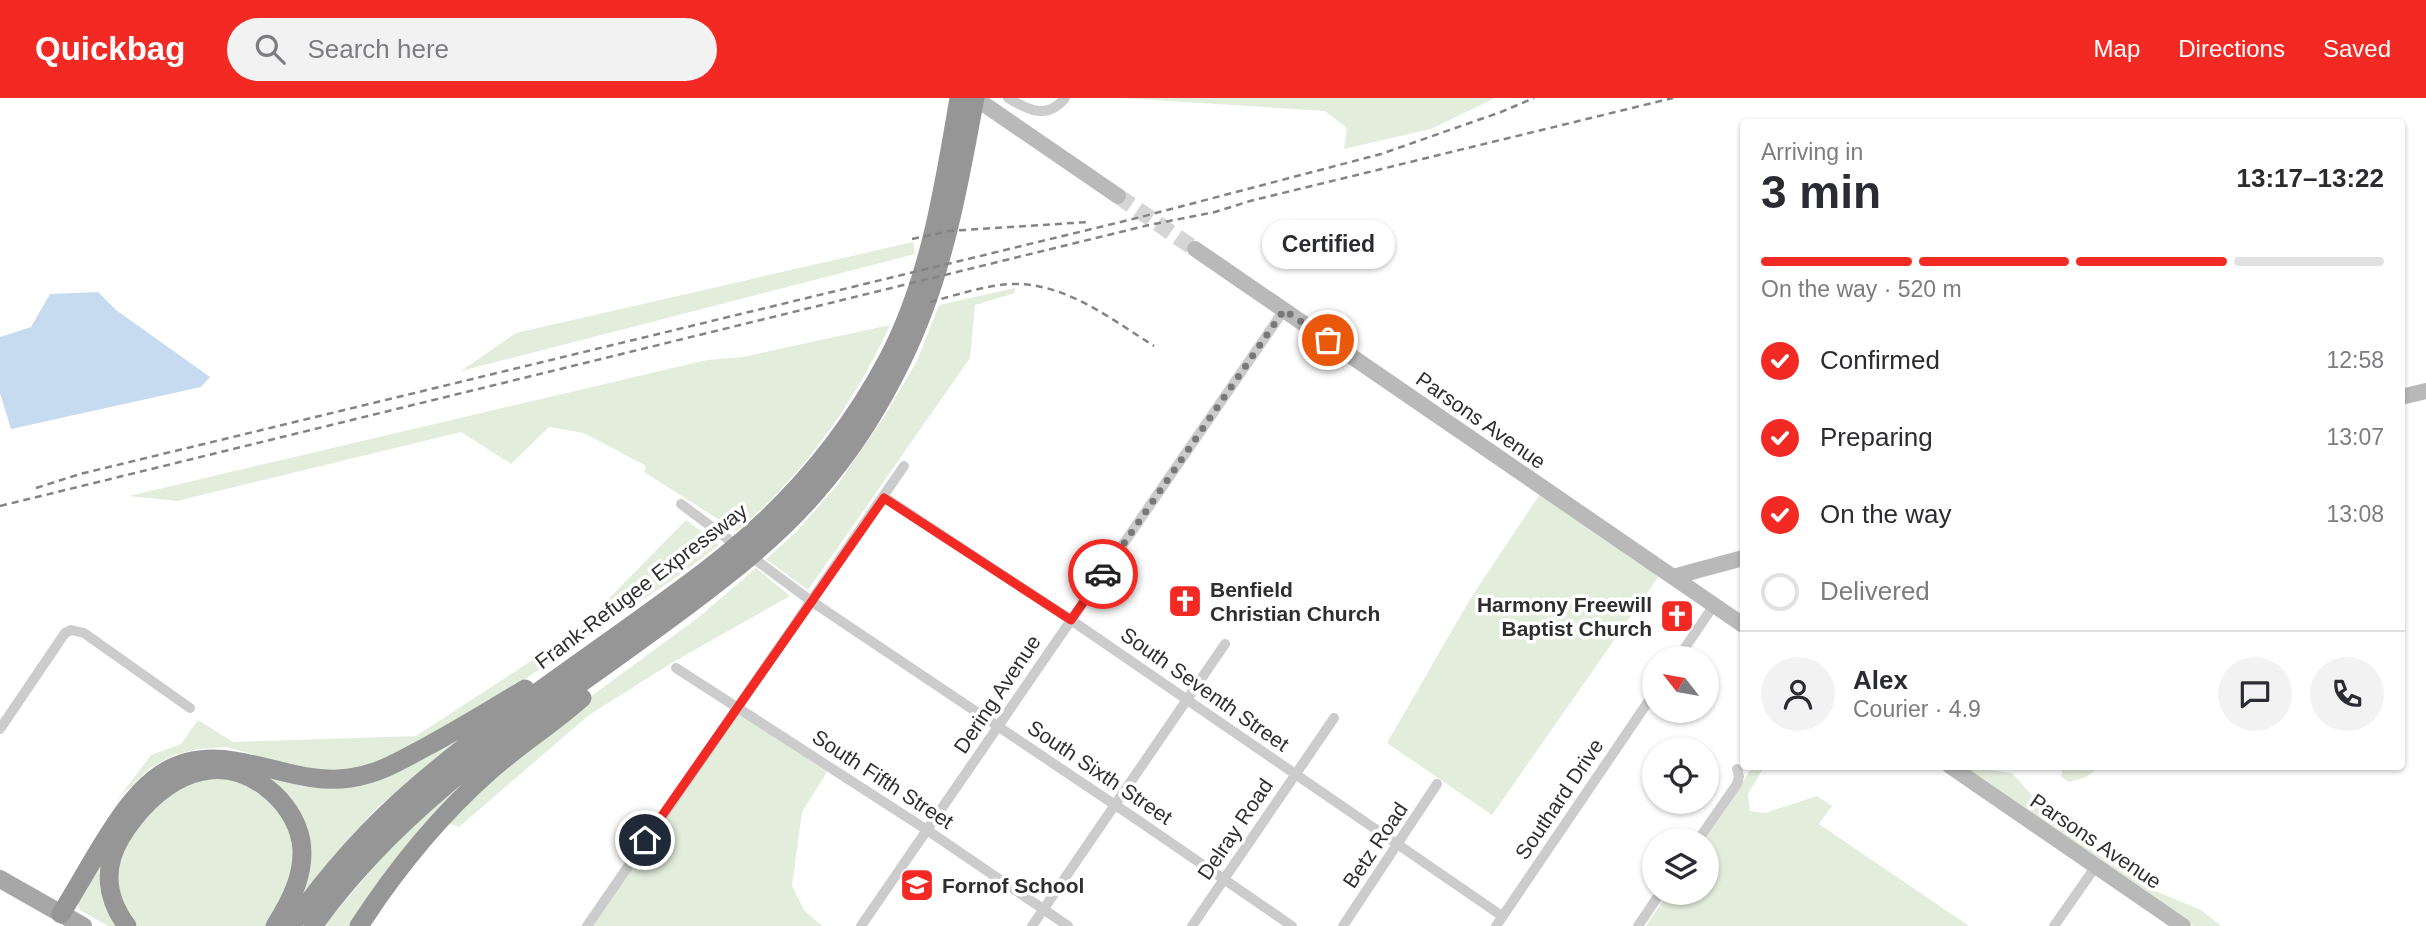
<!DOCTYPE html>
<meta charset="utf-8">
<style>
body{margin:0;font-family:Arial,sans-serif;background:#f2f2f3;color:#2b2b33;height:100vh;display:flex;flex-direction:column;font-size:26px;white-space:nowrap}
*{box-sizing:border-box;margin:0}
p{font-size:23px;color:#7c7c81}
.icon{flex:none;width:38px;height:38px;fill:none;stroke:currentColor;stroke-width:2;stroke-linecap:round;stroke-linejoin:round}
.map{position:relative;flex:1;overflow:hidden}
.drawer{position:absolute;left:1740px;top:21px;width:665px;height:651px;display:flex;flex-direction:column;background:#fff;border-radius:7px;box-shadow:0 2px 5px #0004}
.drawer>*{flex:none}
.needle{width:46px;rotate:301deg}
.buttons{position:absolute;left:1642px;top:548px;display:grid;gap:14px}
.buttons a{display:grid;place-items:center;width:77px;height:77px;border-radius:50%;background:#fff;box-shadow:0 2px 5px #0004;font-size:35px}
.pin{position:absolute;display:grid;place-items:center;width:60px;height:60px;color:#fff;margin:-30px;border:4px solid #fff;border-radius:50%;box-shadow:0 2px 7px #0007}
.courier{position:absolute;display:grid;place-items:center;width:70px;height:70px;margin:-35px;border:5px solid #f32924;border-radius:50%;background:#fff;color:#222;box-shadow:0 2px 9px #0007}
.bubble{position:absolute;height:49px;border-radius:24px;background:#fff;box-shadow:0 2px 5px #0004;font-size:23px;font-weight:700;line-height:49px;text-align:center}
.headline em{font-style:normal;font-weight:700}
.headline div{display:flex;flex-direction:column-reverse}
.headline{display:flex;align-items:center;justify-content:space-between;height:119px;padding:0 21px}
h1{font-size:46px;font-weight:700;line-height:52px}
.bar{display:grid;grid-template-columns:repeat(4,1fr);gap:10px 7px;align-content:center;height:84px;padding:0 21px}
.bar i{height:9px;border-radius:5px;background:#e1e1e2}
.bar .current{background:#f32924}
.bar p{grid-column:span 4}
.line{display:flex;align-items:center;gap:18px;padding:0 21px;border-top:2px solid #e1e1e2}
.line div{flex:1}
.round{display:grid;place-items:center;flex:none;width:74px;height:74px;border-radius:37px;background:#f2f2f3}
ol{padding:0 21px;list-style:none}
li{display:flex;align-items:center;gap:21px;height:77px}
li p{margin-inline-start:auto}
li .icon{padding:7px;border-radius:50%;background:#f32924;color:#fff;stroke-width:4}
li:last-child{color:#7c7c81}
li i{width:38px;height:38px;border:4px solid #e1e1e2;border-radius:50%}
header{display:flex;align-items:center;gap:42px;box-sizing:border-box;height:98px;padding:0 35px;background:#f32924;color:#fff}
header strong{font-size:33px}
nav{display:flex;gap:38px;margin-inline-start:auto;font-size:24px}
.search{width:490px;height:63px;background:#f2f2f3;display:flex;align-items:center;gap:18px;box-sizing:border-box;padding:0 24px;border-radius:38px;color:#7c7c81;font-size:26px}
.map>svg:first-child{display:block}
</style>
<header>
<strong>Quickbag</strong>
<div class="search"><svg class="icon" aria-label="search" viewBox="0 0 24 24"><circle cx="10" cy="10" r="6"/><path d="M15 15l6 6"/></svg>Search here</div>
<nav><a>Map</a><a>Directions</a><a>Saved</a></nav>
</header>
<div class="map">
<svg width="2426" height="828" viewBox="0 0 2426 828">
<rect width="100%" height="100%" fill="#fff"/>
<path fill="#e3eddc" d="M1121,0h374l-64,31 -87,20 3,-21 -22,-17z
M913,144l2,12 -454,117 55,-38z
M1015,190v5l-40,12 -5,53 -162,232 -42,-31 30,-27 42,-48 47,-69 32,-54 22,-56z
M890,227c-37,80 -86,149 -153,206l-93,-59 2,-6 -62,-33 -35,-6 -38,37 -50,-32 -284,69 -48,-5 578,-136 36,-3z
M1540,396l119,82 -167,239 -105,-72 82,-142z
M686,422l33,25 -38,29 -165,111 -125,75 -32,9 -45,3 -87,-25 -29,2 -24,6 -24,13 -33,32 34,-45 30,-11 17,-24 35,22 183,-6 161,-105z
M756,470l34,28 -115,65 -86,54 -130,112 -14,-5 133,-116 121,-89z
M739,615l88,59 -25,40 -10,74 12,24 18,16h-230z
M469,634l-91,75 -43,47 -44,56 15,-59 -53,-79 69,14z
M1753,668l11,1 -16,27 2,17 15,2 52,-17 15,10 -13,18 150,102h-323l22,-33 38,-1v-52h-2z
M1962,669c17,0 32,4 50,6l42,47 46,36 43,30 58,24 20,16h-27z
M2063,669v-1l36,1 -13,10 -17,5 -8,-5z
M474,675l-121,153h-29l69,-82z
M220,677l49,20 23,38 1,42 -27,51h-128l-17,-17 -3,-37 5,-21 9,-17 43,-47z
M102,759l15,69h-9l-28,-16 -4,-12z"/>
<path fill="#c6dbef" d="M98,194l18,18 94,67 -9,10 -190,42 -11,-36v-56l31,-10 19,-33z"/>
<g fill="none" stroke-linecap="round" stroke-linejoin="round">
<path stroke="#d5d5d5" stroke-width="16" stroke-dasharray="16 8" stroke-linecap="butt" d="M1118,98l77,53"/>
<path stroke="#ccc" stroke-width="10" d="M1008,0c20,12 39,22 57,0
M884,399l187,123 431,296
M681,406l130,97 328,220 153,105
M1678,560l36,-53
M676,570l251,162 141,96
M0,631l65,-96 6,-3 13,3 106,75
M1698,742l39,-56 2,-8 -2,-7
M587,828l317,-460
M861,828l423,-616
M1032,828l193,-282
M1192,828l142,-208
M1343,828l94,-142
M1496,828l158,-233
M1638,828l23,-34
M2054,828l42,-60"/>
<path stroke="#b9b9b9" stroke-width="16" d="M975,0l143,98
M1195,151l548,376
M2401,299l25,-6
M1673,479l70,-19
M1950,668l233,160"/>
<path stroke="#a7a7a7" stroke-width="18" d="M0,781l83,47"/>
<path stroke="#969696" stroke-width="19" d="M61,816c14,-23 27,-46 41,-69 33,-53 63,-96 133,-84 38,6 76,23 115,17 28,-4 50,-17 74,-30 34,-18 68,-39 101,-59
M127,828c-21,-28 -24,-59 -6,-89 31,-51 90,-93 146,-49 17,13 30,32 34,53 5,31 -10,60 -26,85
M291,828c36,-51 78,-99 126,-140 71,-61 150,-114 226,-169 40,-29 81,-58 117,-92 52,-48 95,-104 128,-166 42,-80 56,-173 71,-261
M313,828c95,-133 229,-212 358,-308 51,-38 103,-77 145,-126 60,-69 104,-155 127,-243 14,-49 22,-100 32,-151
M359,828c37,-57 80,-110 131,-155 29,-26 63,-47 92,-73"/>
<path stroke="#848484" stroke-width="2.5" stroke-dasharray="7 5" stroke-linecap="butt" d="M912,141l37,-8 139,-9
M930,204c27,-7 55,-17 83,-18 53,-1 98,35 141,62
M36,390l44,-14 1053,-255 248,-65 120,-42 33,-14
M0,408l1149,-281 66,-13 35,-11 423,-103"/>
</g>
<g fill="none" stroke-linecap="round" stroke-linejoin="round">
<path stroke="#787878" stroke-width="7" stroke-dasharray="0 12.6" d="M1103,476l181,-264 44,30"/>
<path stroke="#f32924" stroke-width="9" d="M645,742l239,-342 187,122 32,-46"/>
</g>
<defs>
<g id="church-square" transform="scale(1.75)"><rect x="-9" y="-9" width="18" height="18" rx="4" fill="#f32924" stroke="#fff"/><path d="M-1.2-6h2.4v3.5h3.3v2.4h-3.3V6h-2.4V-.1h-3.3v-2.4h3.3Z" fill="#fff"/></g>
<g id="school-square" transform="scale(1.75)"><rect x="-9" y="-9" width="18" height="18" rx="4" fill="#f32924" stroke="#fff"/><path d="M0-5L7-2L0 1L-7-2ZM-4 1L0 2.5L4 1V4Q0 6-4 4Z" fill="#fff"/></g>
</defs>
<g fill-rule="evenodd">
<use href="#church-square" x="1185" y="503"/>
<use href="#church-square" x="1677" y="518"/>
<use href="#school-square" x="917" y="787"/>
</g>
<g text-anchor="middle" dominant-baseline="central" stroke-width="7" stroke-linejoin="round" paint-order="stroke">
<g font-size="21" fill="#2f2f2f" stroke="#fff">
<text transform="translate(1481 322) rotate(35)">Parsons Avenue</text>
<text transform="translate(641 488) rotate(-37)">Frank-Refugee Expressway</text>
<text transform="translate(1205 591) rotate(35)">South Seventh Street</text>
<text transform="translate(997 596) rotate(-56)">Dering Avenue</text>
<text transform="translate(1100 674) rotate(34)">South Sixth Street</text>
<text transform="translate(883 681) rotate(33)">South Fifth Street</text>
<text transform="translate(1559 701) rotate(-56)">Southard Drive</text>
<text transform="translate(1235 731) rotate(-56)">Delray Road</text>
<text transform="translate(2096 743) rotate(34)">Parsons Avenue</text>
<text transform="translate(1375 747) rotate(-56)">Betz Road</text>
</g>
<g font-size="21" font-weight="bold" fill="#2f2f2f" stroke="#fff" text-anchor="start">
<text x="1210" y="491">Benfield<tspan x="1210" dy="24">Christian Church</tspan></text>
<text x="1652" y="506" text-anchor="end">Harmony Freewill<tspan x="1652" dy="24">Baptist Church</tspan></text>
<text x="942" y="787">Fornof School</text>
</g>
</g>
</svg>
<div class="buttons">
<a><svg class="needle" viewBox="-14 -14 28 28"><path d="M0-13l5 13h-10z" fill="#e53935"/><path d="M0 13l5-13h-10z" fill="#7c7c81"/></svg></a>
<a><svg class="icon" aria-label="locate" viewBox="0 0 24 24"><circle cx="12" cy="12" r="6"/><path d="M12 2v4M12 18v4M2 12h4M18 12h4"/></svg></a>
<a><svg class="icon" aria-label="layers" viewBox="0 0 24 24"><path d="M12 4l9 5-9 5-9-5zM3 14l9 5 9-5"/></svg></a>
</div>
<div class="pin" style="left:1328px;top:242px;background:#ea580c"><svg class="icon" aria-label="bag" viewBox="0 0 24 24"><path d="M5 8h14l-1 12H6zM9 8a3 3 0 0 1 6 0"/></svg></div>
<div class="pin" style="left:645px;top:742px;background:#1f2937"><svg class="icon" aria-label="home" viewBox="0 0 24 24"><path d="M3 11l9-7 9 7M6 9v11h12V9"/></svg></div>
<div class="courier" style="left:1103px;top:476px"><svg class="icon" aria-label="car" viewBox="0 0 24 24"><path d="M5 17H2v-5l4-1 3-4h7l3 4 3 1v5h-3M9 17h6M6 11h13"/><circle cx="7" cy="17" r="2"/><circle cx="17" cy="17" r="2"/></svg></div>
<div class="bubble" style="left:1262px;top:122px;width:133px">Certified</div>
<section class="drawer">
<div class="headline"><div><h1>3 min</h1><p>Arriving in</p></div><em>13:17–13:22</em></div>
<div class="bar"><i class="current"></i><i class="current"></i><i class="current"></i><i></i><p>On the way · 520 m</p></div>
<ol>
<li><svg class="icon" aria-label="check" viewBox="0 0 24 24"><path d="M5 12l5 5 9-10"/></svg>Confirmed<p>12:58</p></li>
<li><svg class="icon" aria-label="check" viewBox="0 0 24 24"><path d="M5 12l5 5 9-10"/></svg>Preparing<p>13:07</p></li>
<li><svg class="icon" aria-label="check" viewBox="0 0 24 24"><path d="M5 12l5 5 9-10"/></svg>On the way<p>13:08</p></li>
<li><i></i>Delivered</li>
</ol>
<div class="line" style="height:126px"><a class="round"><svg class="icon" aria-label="person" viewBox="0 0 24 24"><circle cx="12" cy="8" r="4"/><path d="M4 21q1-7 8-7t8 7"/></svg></a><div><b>Alex</b><p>Courier · 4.9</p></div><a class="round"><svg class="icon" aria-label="chat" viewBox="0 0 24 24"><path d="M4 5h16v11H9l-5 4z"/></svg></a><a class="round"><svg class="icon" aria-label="phone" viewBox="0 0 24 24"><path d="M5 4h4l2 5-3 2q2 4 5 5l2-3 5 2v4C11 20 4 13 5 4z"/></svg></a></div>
</section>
</div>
